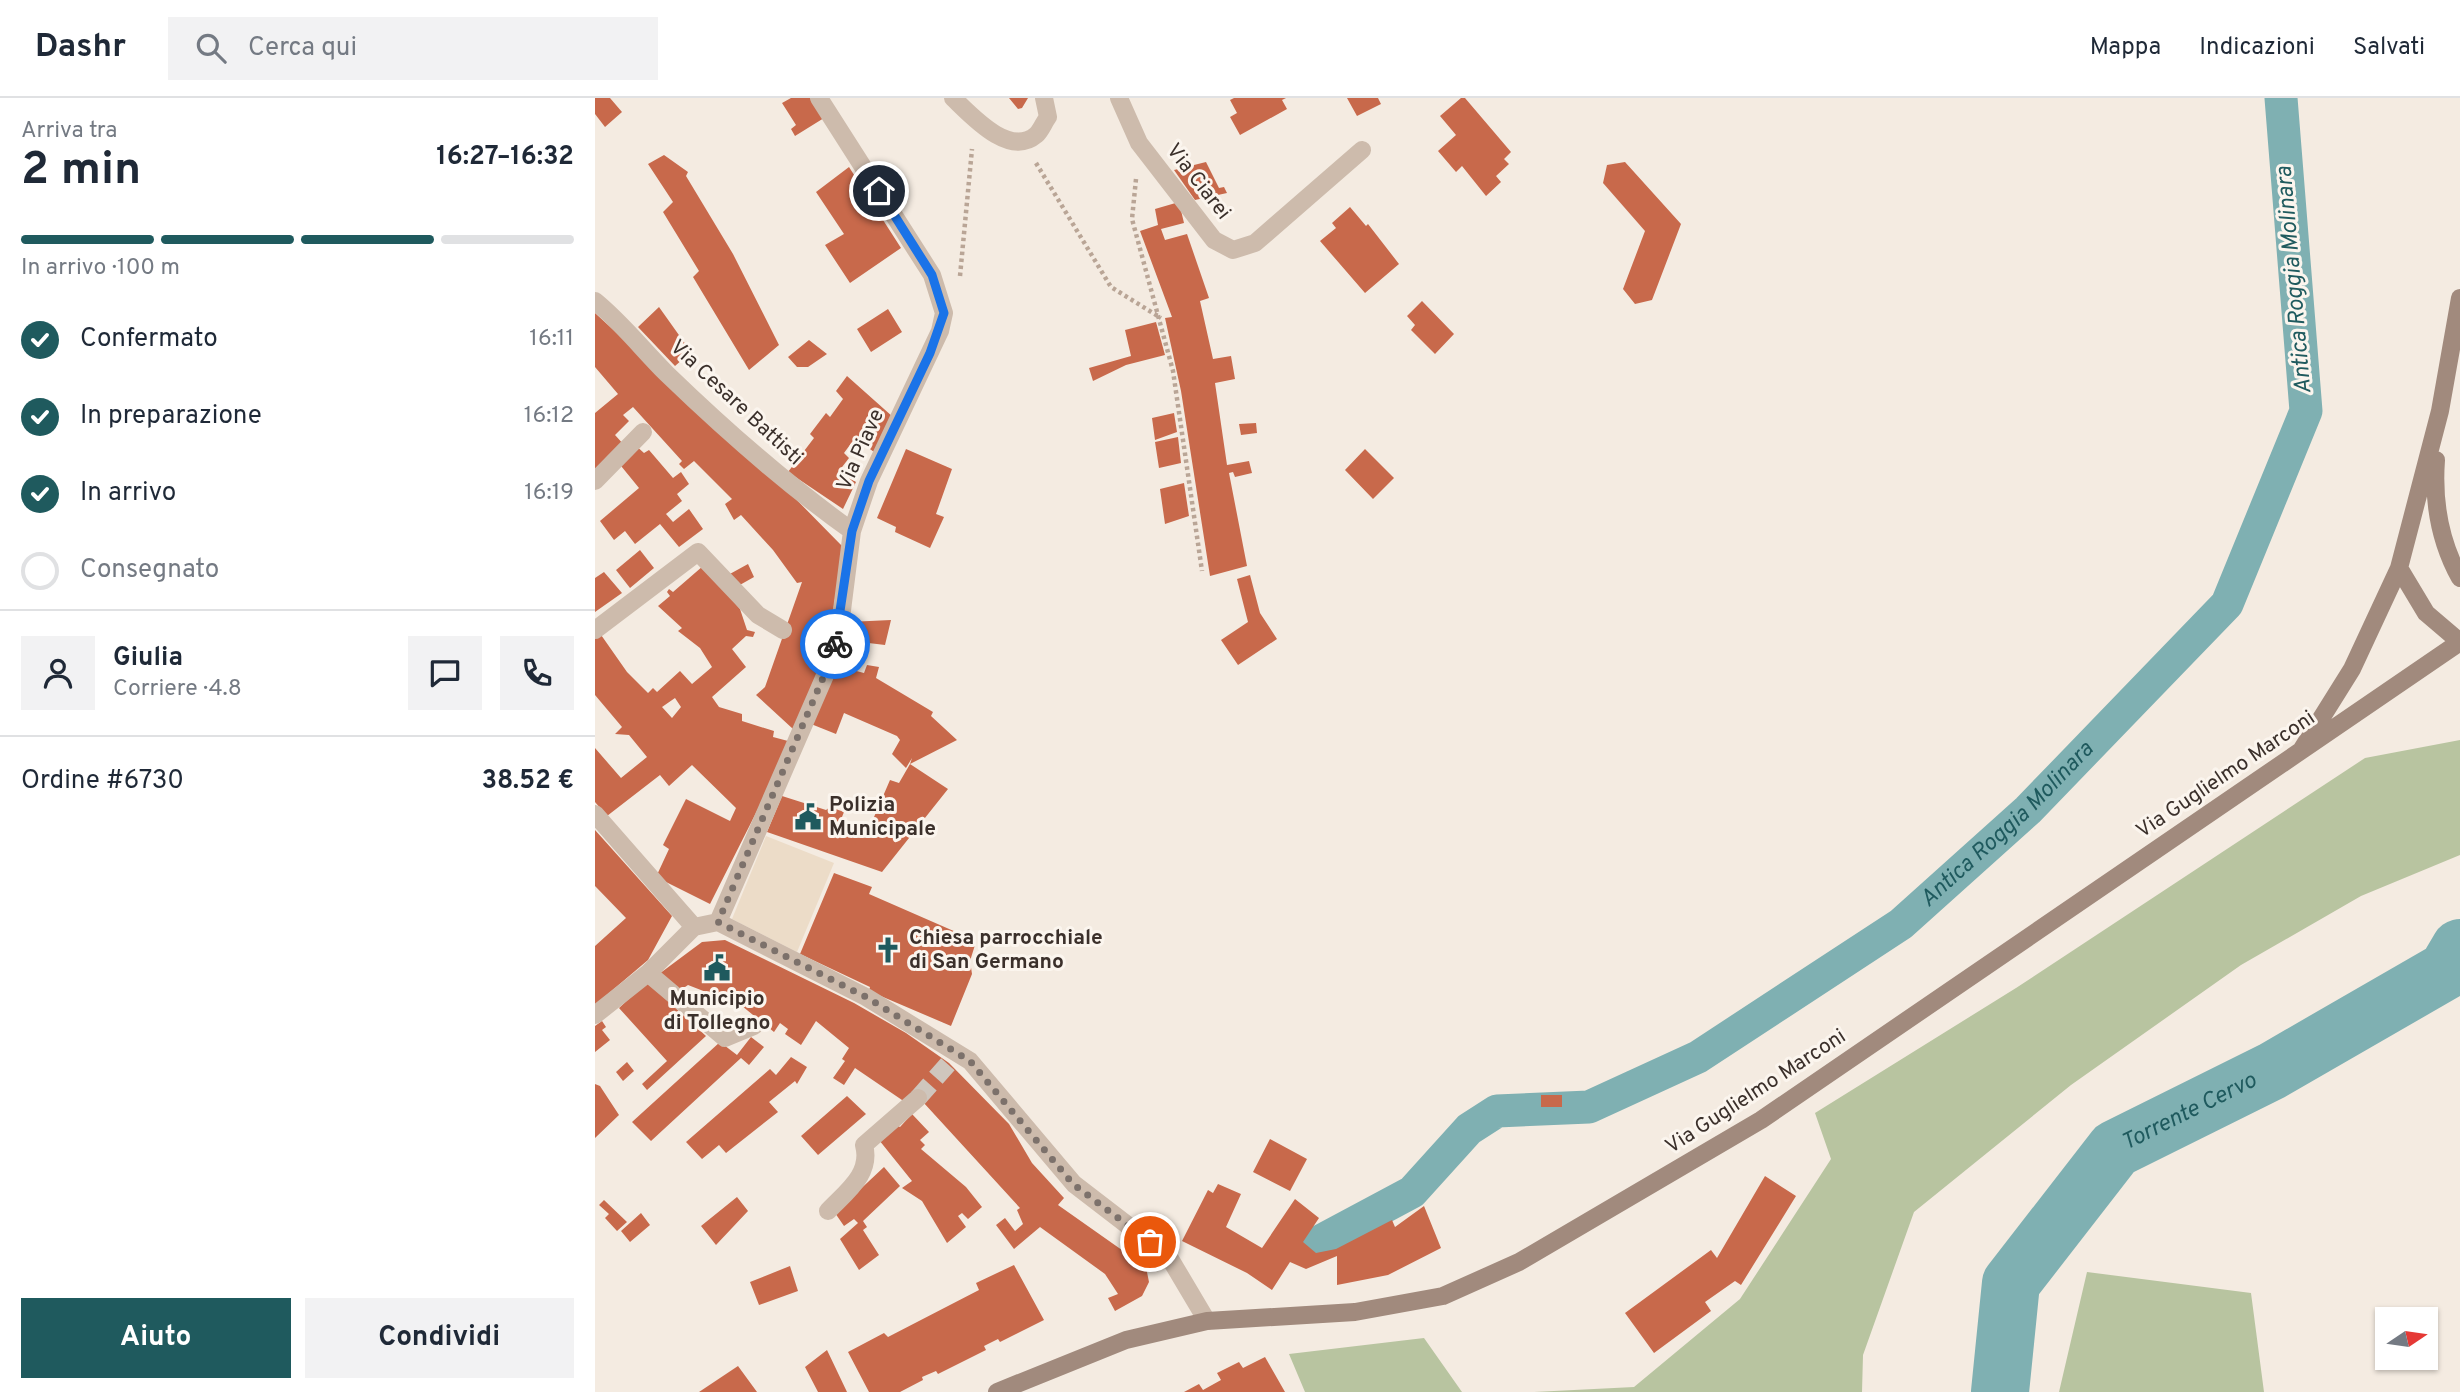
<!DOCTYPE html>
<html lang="it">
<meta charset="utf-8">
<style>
body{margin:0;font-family:Overpass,sans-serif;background:#f2f2f3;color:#1f2937;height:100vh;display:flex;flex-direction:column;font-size:26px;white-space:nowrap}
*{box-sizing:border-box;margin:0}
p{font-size:23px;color:#747a83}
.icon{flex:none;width:38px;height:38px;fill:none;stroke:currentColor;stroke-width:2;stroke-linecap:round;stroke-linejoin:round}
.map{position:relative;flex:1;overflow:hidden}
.details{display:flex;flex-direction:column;background:#fff;width:595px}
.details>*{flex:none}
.needle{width:46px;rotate:77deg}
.tools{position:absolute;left:1780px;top:1209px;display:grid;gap:14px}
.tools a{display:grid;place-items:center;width:63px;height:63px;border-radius:0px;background:#fff;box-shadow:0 2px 5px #0004;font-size:35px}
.pin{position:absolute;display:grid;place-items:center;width:60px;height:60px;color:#fff;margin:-30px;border:4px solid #fff;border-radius:50%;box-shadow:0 2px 7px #0007}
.courier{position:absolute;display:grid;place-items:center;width:70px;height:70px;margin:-35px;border:5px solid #1a73e8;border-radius:50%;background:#fff;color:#222;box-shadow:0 2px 9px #0007}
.summary em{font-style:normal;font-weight:700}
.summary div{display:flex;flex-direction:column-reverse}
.summary{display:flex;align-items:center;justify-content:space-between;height:119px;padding:0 21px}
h1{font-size:46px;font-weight:700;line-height:52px}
.bar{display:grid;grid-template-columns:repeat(4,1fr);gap:10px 7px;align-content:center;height:84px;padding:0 21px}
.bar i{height:9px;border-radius:5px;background:#e0e1e3}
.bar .on{background:#1f5a5e}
.bar p{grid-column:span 4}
.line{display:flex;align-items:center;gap:18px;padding:0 21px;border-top:2px solid #e0e1e3}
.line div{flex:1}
.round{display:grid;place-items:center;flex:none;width:74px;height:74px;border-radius:0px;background:#f2f2f3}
ol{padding:0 21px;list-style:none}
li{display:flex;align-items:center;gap:21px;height:77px}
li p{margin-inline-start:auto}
li .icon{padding:7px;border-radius:50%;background:#1f5a5e;color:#fff;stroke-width:4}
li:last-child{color:#747a83}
li i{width:38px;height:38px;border:4px solid #e0e1e3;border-radius:50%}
.button{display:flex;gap:14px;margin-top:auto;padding:14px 21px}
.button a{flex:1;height:80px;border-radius:0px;background:#1f5a5e;color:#fff;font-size:28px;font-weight:700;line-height:80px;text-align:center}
.button a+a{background:#f2f2f3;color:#1f2937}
header{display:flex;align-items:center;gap:42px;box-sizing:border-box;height:98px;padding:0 35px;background:#fff;border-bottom:2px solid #e0e1e3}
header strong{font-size:33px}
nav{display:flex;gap:38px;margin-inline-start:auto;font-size:24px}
.search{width:490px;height:63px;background:#f2f2f3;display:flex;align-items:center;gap:18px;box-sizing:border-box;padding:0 24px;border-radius:0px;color:#747a83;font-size:26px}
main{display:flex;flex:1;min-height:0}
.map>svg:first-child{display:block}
</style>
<header>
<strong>Dashr</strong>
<div class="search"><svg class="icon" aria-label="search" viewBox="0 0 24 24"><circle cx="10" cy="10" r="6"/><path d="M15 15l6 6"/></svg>Cerca qui</div>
<nav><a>Mappa</a><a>Indicazioni</a><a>Salvati</a></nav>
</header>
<main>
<section class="details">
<div class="summary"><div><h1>2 min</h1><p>Arriva tra</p></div><em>16:27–16:32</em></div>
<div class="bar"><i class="on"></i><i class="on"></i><i class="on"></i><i></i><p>In arrivo · 100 m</p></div>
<ol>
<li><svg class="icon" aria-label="check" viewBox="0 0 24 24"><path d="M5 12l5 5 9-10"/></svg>Confermato<p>16:11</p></li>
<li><svg class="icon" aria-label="check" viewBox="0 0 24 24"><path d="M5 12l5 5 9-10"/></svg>In preparazione<p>16:12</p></li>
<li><svg class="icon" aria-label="check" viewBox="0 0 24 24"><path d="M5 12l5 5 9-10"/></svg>In arrivo<p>16:19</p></li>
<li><i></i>Consegnato</li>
</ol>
<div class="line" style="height:126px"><a class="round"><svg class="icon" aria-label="person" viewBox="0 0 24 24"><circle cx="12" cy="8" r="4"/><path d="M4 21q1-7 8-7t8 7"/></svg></a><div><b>Giulia</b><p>Corriere · 4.8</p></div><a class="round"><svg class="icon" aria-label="chat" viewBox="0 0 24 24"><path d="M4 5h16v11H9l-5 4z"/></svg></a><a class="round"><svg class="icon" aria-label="phone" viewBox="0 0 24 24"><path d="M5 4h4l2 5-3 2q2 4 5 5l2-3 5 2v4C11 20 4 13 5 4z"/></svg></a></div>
<div class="line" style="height:91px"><div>Ordine #6730</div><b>38.52 €</b></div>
<div class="button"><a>Aiuto</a><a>Condividi</a></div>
</section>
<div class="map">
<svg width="1865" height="1294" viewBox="0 0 1865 1294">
<rect width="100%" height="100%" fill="#f4ebe1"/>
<path fill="#b8c4a0" d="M1865,642v115l-99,41 -120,69 -170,120 -157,127 -51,143 -1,37h-328l100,-5 106,-88 91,-140 -16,-46 201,-125 349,-230z
M1492,1174l164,21 13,99h-205z
M829,1240l38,54h-157l-16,-38z"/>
<path fill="#ecdcc8" d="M171,738l68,27 -37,89 -65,-33z"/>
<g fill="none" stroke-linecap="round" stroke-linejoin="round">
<path stroke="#7fb0b2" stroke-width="33" id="s1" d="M716,1148l101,-54 57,-63 28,-18 92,-4 109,-50 203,-133 127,-114 199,-206 79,-193 -25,-313"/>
<path stroke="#7fb0b2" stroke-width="58" id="s2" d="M1405,1294l11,-109 104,-134 157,-78 175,-101 13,-22"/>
</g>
<path fill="#c8694b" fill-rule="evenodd" d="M0,0h15l12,14 -17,15 -10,-13z
M196,0h19l14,20 -29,18 -4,-7 5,-4 -14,-22z
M414,0h19l-6,10 -4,1z
M639,0h52l-4,2 5,9 -47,26 -10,-18 7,-4 -7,-13z
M752,0h31l3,6 -24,12z
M866,0h4l46,54 -7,7 5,5 -13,12 5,6 -15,14 -24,-30 -6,6 -18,-21 18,-16 -16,-19z
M69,57l24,17 -2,4 47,78 46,91 -30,25 -56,-93 6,-6 -36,-59 10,-10 -25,-38z
M611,64l13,26 5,-1 3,6 -32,7 -21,-30z
M1030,64l56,62 -29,76 -17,4 -12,-15 22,-58 -42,-48 4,-18z
M254,69l52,81 -51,35 -25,-38 19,-11 -28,-42z
M584,104l5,21 -23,6 4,11 22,-6 22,64 -9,3 13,58 18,-3 4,23 -20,4 12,82 22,-4 3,12 -17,4 -2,-5 -4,1 18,93 -37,10 -29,-185 -16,-73 7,-1 -32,-86 18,-6 -3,-16z
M755,109l16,19 2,-2 31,40 -34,29 -45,-52 16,-13 -4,-5z
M827,203l32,33 -19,20 -24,-24 4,-5 -8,-9z
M64,209l32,45 -16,14 -37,-39z
M293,211l14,23 -31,20 -14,-23z
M0,215l186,171 62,63 -16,103 -34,79 -37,-34 9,-8 37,-105 -5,1 -24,-33 -32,-35 -7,5 -9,-16 7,-5 -38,-38 -10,8 -5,-5 3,-3 -49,-54 -10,8 6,6 -14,14 10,11 -30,27v-60l23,-19 -23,-27z
M561,224l9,33 -39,10 -33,16 -4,-13 42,-12 -6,-26z
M214,242l18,14 -19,13h-11l-9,-10z
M252,278l46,41 -19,35 -19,-14 -11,15 5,5 -10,13 17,11 -13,27 -55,-37 26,-34 -4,-4 16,-21 4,4 13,-18 -7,-8z
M579,315l3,19 -22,8 -3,-22z
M661,325l1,10 -16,2 -2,-11z
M583,339l3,26 -22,5 -4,-26z
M39,346l10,9 5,-3 24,28 8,-6 8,12 -12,10 5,7 -16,13 7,8 16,-13 14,20 -24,18 -19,-23 -25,20 -10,-13 -11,9 -14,-19 39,-33 -22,-27z
M311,351l46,20 -16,45 8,3 -14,31 -35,-16 1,-5 -19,-9z
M770,351l29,29 -21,21 -28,-29z
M589,385l5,33 -24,8 -5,-35z
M45,452l14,18 -24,20 -14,-18z
M153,466l6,13 -16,9 -10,-11z
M108,468l37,43 7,21 8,2 -2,5 -7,-1 -14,13 14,18 -34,30 7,10 23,7v7l32,10 -1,6 15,4 -29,66 -49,97 -54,-27 13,-28 -6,-4 23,-46 44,22 6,-13 -44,-43 -23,21 -9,-11 -53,41 -12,-14v-54l26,30 26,-21 -18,-22 -14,-1 7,-7 -27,-32v-60l4,-3 28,40 21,21 5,-5 4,4 23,-21 12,13 20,-17 -12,-19 -22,-17 4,-3 -24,-22 12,-10 -3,-4 2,-3 4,3zM80,600l6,9 -9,11 -10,-11z
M9,474l18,21 -27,19v-34z
M655,477l10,38 17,26 -39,26 -17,-25 27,-18 -11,-43z
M296,522l-6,25 -41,-5 4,-18z
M272,567l12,2 -3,11 57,34 -2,4 26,24 -47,24 2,-6 -6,10 -14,-14 8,-14 -3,-4 -53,-23 -8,21 -25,-10 26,-58 27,7z
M315,666l38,25 -66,83 -115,-40 15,-36 44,14 4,-3 14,5 -4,10 28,9 22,-51 9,3z
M0,732l77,86 -24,44 -53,45v-59l31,-28 -31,-32z
M239,775l38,14 -3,7 103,45 3,6 -5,16 2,13 -21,52 -82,-35 1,-4 -70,-33z
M130,842l129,63 52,30 43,30 60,61 23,39 32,35 -6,7 88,62 3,15 -7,14 -27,15 -7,-13 10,-4 -13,-20 -65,-47 -26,22 -18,-24 9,-7 10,13 8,-7 -6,-14 3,-2 -97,-106 -21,-2 -47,-32 -11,17 -11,-7 12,-17 -3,-2 7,-11 -33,-27 -15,24 -16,-11 3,-5 -8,-6 -6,9 -32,-26 -54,-21 -9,6 -20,-17 43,-32z
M52,884l59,54 -59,54 -5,-6 25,-23 -48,-53z
M7,923l4,6 -4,3 8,10 -15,12v-26z
M156,939l13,10 -15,18 -8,-7 -90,83 -19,-19 88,-80 17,13z
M196,959l16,10 -10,17 -2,-3 -26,21 9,10 -52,41 -7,-8 -17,14 -16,-17 84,-73 6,6z
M32,964l7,9 -11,10 -7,-9z
M0,986l5,2 19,29 -24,23z
M946,997h21v12h-21z
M252,998l19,18 -48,41 -17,-19z
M317,1016l17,18 -9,8 5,5 -4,4 45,38 16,20 -14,12 -6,-6 -4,3 8,11 -19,16 -25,-42 -20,-13 10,-7 -33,-41 17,-15 4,2z
M675,1041l37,20 -17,32 -37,-19z
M289,1069l16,19 -37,35 4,6 -4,3 16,25 -20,15 -19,-31 18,-16 -4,-4 -10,7 -9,-13z
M1170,1078l31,20 -55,89 -6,-4 -30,21 6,9 -57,42 -29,-40 86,-63 6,8z
M623,1086l23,10 -15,33 36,21 33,-49 24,19 -16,24 13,11 20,-4 56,-29 3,7 29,-21 17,42 -53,27 -51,10v-29l-31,13 -16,-7 -18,28 -25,-17 -65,-32 26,-51 5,3z
M142,1099l11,14 -32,34 -15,-19z
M9,1102l23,22 -10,9 -12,-13 4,-4 -10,-9z
M46,1115l9,12 -20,17 -9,-11z
M419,1167l30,55 -44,22 -2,-3 -14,7 2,4 -48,24 -2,-3 -14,6 1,3 -23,12h-31l-21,-40 36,-19 4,4 91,-47 -3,-7z
M195,1168l8,25 -39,14 -9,-23z
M232,1252l20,42h-29l-13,-25z
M670,1259l20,35h-101l15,-8 4,6 18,-10 -4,-7 22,-11 4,6z
M143,1268l19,26h-58z"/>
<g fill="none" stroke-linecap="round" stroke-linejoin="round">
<path stroke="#cfc6bd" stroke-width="18" stroke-dasharray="18 9" stroke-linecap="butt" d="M323,1000l31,-35"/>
<path stroke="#b9a596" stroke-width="4.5" stroke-dasharray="3.5 3.5" stroke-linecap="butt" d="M441,65l75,124 50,31
M541,81l-4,40 41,152 29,200
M365,178l12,-127"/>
<path stroke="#cdbbac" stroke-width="18" d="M358,0c18,17 56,60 83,37 5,-4 8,-13 12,-18l-4,-19
M524,0l20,45 75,97 19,10 22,-7 107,-93
M0,203c27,22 47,48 72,73 58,56 119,110 185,157
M0,383l48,-49
M0,532l103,-78 60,63 25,15
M0,716l99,113
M123,824l112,-258 11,-46 11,-87 17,-50 71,-150 4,-18 -12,-38 -113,-177
M99,829l24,-5 148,75 104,64 104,123 95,73 38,64
M53,875l77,65 29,-12
M0,917l53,-42 46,-46
M233,1113c18,-19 44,-37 36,-66l54,-47"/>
<path stroke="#a18a7d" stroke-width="18" d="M1841,362c-3,41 4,82 24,118
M1804,470l27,45 34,29
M1707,651l50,-80 47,-101 41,-157 20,-113
M402,1294l129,-52 81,-19 148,-9 88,-16 76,-34 242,-142 699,-478"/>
</g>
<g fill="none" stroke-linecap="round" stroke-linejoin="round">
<path stroke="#7c716b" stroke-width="7" stroke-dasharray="0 12.6" d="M240,546l-6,20 -111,258 148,75 104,64 103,123 77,58"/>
<path stroke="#1a73e8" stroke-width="9" d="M240,546l17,-113 17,-50 61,-128 14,-40 -12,-38 -53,-84"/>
</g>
<defs>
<g id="civic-bare" transform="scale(2.1)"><path d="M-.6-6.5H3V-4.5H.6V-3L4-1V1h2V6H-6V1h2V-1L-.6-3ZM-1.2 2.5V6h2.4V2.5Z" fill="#1f5a5e" stroke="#fbf5ee" stroke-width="2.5" paint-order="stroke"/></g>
<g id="church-bare" transform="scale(2.1)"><path d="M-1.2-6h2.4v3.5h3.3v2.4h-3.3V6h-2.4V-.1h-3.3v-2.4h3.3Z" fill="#1f5a5e" stroke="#fbf5ee" stroke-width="2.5" paint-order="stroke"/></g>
</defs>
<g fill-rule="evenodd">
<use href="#civic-bare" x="213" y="719"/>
<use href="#church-bare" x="293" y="852"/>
<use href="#civic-bare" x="122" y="870"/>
</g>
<g text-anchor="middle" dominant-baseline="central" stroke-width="6" stroke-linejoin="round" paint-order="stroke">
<g font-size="21" fill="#3b302b" stroke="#fbf5ee">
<text transform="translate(603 84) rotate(52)">Via Ciarei</text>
<text transform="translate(141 305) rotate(43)">Via Cesare Battisti</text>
<text transform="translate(266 352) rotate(-66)">Via Piave</text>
<text transform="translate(1631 677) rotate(-34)">Via Guglielmo Marconi</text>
<text transform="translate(1161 994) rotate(-33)">Via Guglielmo Marconi</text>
</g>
<g font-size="21" font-weight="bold" fill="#3b302b" stroke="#fbf5ee" text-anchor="start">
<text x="234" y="707">Polizia<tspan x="234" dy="24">Municipale</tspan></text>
<text x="314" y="840">Chiesa parrocchiale<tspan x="314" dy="24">di San Germano</tspan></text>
<text x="122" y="901" text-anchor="middle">Municipio<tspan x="122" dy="24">di Tollegno</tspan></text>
</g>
<g font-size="23" font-style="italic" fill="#1f5a5e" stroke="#fbf5ee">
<text transform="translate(1700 182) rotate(-95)">Antica Roggia Molinara</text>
<text stroke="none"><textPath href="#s1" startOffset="833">Antica Roggia Molinara</textPath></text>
<text stroke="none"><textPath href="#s2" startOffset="362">Torrente Cervo</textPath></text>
</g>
</g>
</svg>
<div class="tools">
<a><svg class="needle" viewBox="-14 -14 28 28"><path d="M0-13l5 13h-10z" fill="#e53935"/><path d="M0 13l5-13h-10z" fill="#747a83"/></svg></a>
</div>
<div class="pin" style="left:555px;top:1144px;background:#ea580c"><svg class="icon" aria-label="bag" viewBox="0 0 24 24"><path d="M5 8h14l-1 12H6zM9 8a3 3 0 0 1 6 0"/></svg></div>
<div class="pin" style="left:284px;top:93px;background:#1f2937"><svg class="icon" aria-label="home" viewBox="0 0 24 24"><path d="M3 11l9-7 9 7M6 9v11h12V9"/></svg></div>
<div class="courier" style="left:240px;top:546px"><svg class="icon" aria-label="bike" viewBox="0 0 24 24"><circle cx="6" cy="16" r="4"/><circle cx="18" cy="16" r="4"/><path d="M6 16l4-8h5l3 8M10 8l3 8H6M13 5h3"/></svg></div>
</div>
</main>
